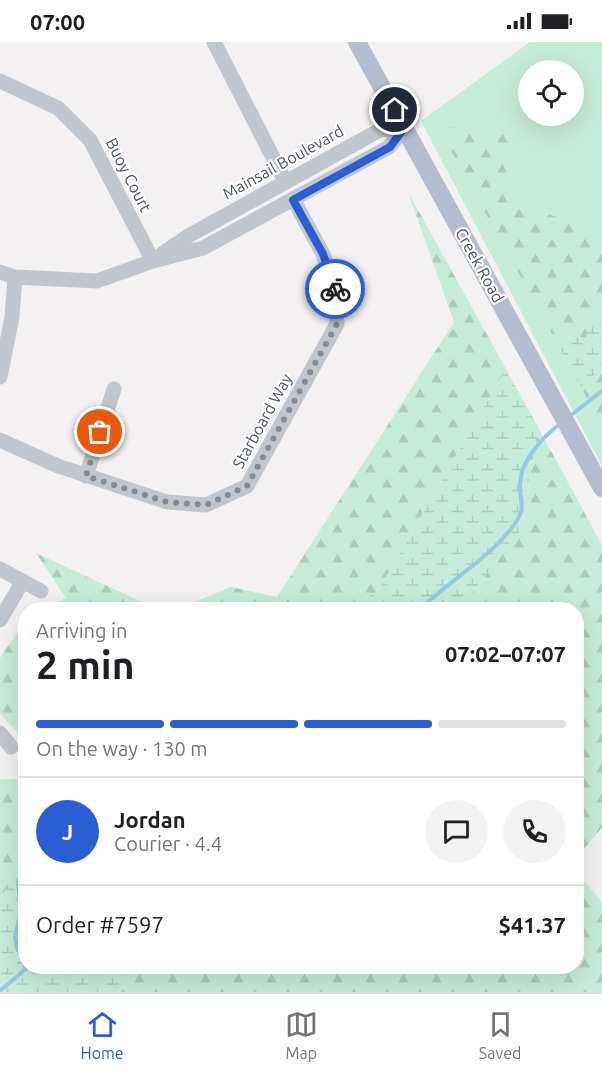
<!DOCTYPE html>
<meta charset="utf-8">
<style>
body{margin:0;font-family:Ubuntu,sans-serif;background:#f2f2f2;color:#202124;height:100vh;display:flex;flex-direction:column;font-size:22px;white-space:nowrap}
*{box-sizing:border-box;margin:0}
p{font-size:20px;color:#757577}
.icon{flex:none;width:33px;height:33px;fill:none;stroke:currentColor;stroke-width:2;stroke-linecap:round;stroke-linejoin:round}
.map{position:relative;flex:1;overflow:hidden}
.panel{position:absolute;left:18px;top:560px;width:566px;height:372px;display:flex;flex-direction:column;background:#fff;border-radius:24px;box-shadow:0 6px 24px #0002}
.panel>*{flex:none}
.buttons{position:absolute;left:518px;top:18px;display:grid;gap:12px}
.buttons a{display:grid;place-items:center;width:66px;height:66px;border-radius:50%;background:#fff;box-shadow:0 6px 24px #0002;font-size:30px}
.pin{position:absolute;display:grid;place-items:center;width:51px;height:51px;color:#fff;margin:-26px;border:3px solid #fff;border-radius:50%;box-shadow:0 2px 6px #0007}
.courier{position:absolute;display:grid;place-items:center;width:60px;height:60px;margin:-30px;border:4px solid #2b5dd3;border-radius:50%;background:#fff;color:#222;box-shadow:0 2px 8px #0007}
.headline em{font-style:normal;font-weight:600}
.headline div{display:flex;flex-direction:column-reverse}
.headline{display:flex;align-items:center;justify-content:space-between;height:102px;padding:0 18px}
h1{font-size:39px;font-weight:600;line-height:45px}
.bar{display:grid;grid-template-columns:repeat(4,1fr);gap:9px 6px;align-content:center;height:72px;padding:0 18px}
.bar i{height:8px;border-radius:4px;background:#e0e0e0}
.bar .current{background:#2b5dd3}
.bar p{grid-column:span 4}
.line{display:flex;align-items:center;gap:15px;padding:0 18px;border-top:2px solid #e0e0e0}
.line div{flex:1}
.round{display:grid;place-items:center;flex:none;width:63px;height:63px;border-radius:32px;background:#f2f2f2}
.status{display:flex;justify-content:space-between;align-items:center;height:42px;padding:0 30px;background:#fff;direction:ltr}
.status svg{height:16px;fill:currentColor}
.dock{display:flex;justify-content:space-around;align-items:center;height:84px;border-top:2px solid #e0e0e0;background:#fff;font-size:16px;color:#757577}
.dock a{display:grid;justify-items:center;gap:3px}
.dock .current{color:#2b5dd3}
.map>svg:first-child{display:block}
</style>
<div class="status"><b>07:00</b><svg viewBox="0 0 49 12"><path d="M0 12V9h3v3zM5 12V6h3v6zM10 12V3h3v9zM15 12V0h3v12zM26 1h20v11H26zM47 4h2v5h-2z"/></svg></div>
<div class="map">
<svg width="602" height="950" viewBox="0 0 602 950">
<defs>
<pattern id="forest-firs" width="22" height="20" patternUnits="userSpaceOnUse" patternTransform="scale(1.5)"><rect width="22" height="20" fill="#c5ecd9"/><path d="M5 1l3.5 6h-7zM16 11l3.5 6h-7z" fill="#abccbd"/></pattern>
<pattern id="wetland-marsh" width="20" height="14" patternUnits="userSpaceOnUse" patternTransform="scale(1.5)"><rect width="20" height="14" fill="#c5ecd9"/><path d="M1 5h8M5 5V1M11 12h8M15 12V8" fill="none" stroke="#abccbd"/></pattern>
</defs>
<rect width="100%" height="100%" fill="#f3f1f1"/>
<path fill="#c5ecd9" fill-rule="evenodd" d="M530,0h72v424l-181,-345zM528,28h45v46h-45z"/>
<path fill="url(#forest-firs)" d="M438,85l79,3 -15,31 17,42 83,31v78l-17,26 -33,-4z
M408,150l98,177 -128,222 -31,18h-169l53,-22 46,10 177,-275z
M602,326v58l-21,-39z
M538,385l64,118v283l-26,30v-249h-117l63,-80z
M36,511l121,56h-115l24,-11z
M25,579l1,119h-1l-25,-26v-56z
M25,729v72l-25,60v-124h20z
M576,829l26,31v90h-483l12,-26h445z"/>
<path fill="url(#wetland-marsh)" d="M602,270v56l-21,19 -29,-53 33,4z
M506,327l32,58 -16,102 -63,80h-112l31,-18z
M25,801l1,123h105l-12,26h-119v-89z"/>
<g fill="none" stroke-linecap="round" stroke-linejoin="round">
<path stroke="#96c9e4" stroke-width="4" d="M570,374l32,-25
M420,567c29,-28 73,-53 96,-87 10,-15 4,-20 4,-35 -1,-26 23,-50 41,-64
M26,819l-8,22 3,28 -6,26 2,11 9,21
M0,949l29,-25"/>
<path stroke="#c1c6ce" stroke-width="15" d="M214,0l71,139
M0,39l58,27 32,32 63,121
M162,212l28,-19 190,-105 25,-3
M0,230l15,5 82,4 56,-20 50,-13 186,-101 16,-20
M0,335l12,-60 3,-40
M0,398l58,26 109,36 39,3 41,-19 90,-162 -1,-32 -13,-38 -30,-55
M86,434l28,-87
M0,527l41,22
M0,578l23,-39
M0,691l11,14"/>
<path stroke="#b4bdcd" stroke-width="18" d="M357,0l245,446"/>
</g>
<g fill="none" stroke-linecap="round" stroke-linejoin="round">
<path stroke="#868a91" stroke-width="6" stroke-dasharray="0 10.8" d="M100,390l-14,44 81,26 39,3 41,-19 90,-162 -2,-35"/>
<path stroke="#2b5dd3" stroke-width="8" d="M335,247l-12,-35 -30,-54 97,-53 15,-20 -10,-17"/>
</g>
<g text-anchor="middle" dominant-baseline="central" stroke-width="4.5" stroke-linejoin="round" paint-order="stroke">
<g font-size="16" fill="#4b525d" stroke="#fff">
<text transform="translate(283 120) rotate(-29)">Mainsail Boulevard</text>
<text transform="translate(129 133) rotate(63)">Buoy Court</text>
<text transform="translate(480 223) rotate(61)">Creek Road</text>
<text transform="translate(262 379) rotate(-61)">Starboard Way</text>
</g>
</g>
</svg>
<div class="buttons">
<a><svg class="icon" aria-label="locate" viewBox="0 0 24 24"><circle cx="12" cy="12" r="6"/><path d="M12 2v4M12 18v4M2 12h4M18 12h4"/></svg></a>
</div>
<div class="pin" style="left:100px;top:390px;background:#ea580c"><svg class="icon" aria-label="bag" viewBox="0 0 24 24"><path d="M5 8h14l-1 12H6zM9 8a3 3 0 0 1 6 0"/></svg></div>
<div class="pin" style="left:395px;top:68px;background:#1f2937"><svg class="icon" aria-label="home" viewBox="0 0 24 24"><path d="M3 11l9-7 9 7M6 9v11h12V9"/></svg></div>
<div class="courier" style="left:335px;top:247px"><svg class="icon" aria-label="bike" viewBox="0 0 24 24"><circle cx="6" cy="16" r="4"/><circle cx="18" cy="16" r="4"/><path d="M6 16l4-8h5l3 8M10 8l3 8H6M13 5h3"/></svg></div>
<section class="panel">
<div class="headline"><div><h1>2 min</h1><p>Arriving in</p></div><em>07:02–07:07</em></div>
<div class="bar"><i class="current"></i><i class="current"></i><i class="current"></i><i></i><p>On the way · 130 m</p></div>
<div class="line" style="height:108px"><b class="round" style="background:#2b5dd3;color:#fff">J</b><div><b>Jordan</b><p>Courier · 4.4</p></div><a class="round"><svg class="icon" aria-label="chat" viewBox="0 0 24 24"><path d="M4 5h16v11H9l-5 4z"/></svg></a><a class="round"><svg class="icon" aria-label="phone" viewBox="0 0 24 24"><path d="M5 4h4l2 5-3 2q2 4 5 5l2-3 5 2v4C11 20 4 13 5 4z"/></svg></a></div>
<div class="line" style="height:78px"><div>Order #7597</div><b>$41.37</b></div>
</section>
</div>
<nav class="dock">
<a class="current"><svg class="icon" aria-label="home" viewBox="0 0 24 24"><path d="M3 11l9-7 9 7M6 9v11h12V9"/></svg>Home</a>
<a><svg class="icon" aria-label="map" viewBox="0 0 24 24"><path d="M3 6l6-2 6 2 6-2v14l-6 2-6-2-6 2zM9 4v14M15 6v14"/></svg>Map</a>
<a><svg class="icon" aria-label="saved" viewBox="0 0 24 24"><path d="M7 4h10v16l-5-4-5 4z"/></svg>Saved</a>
</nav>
